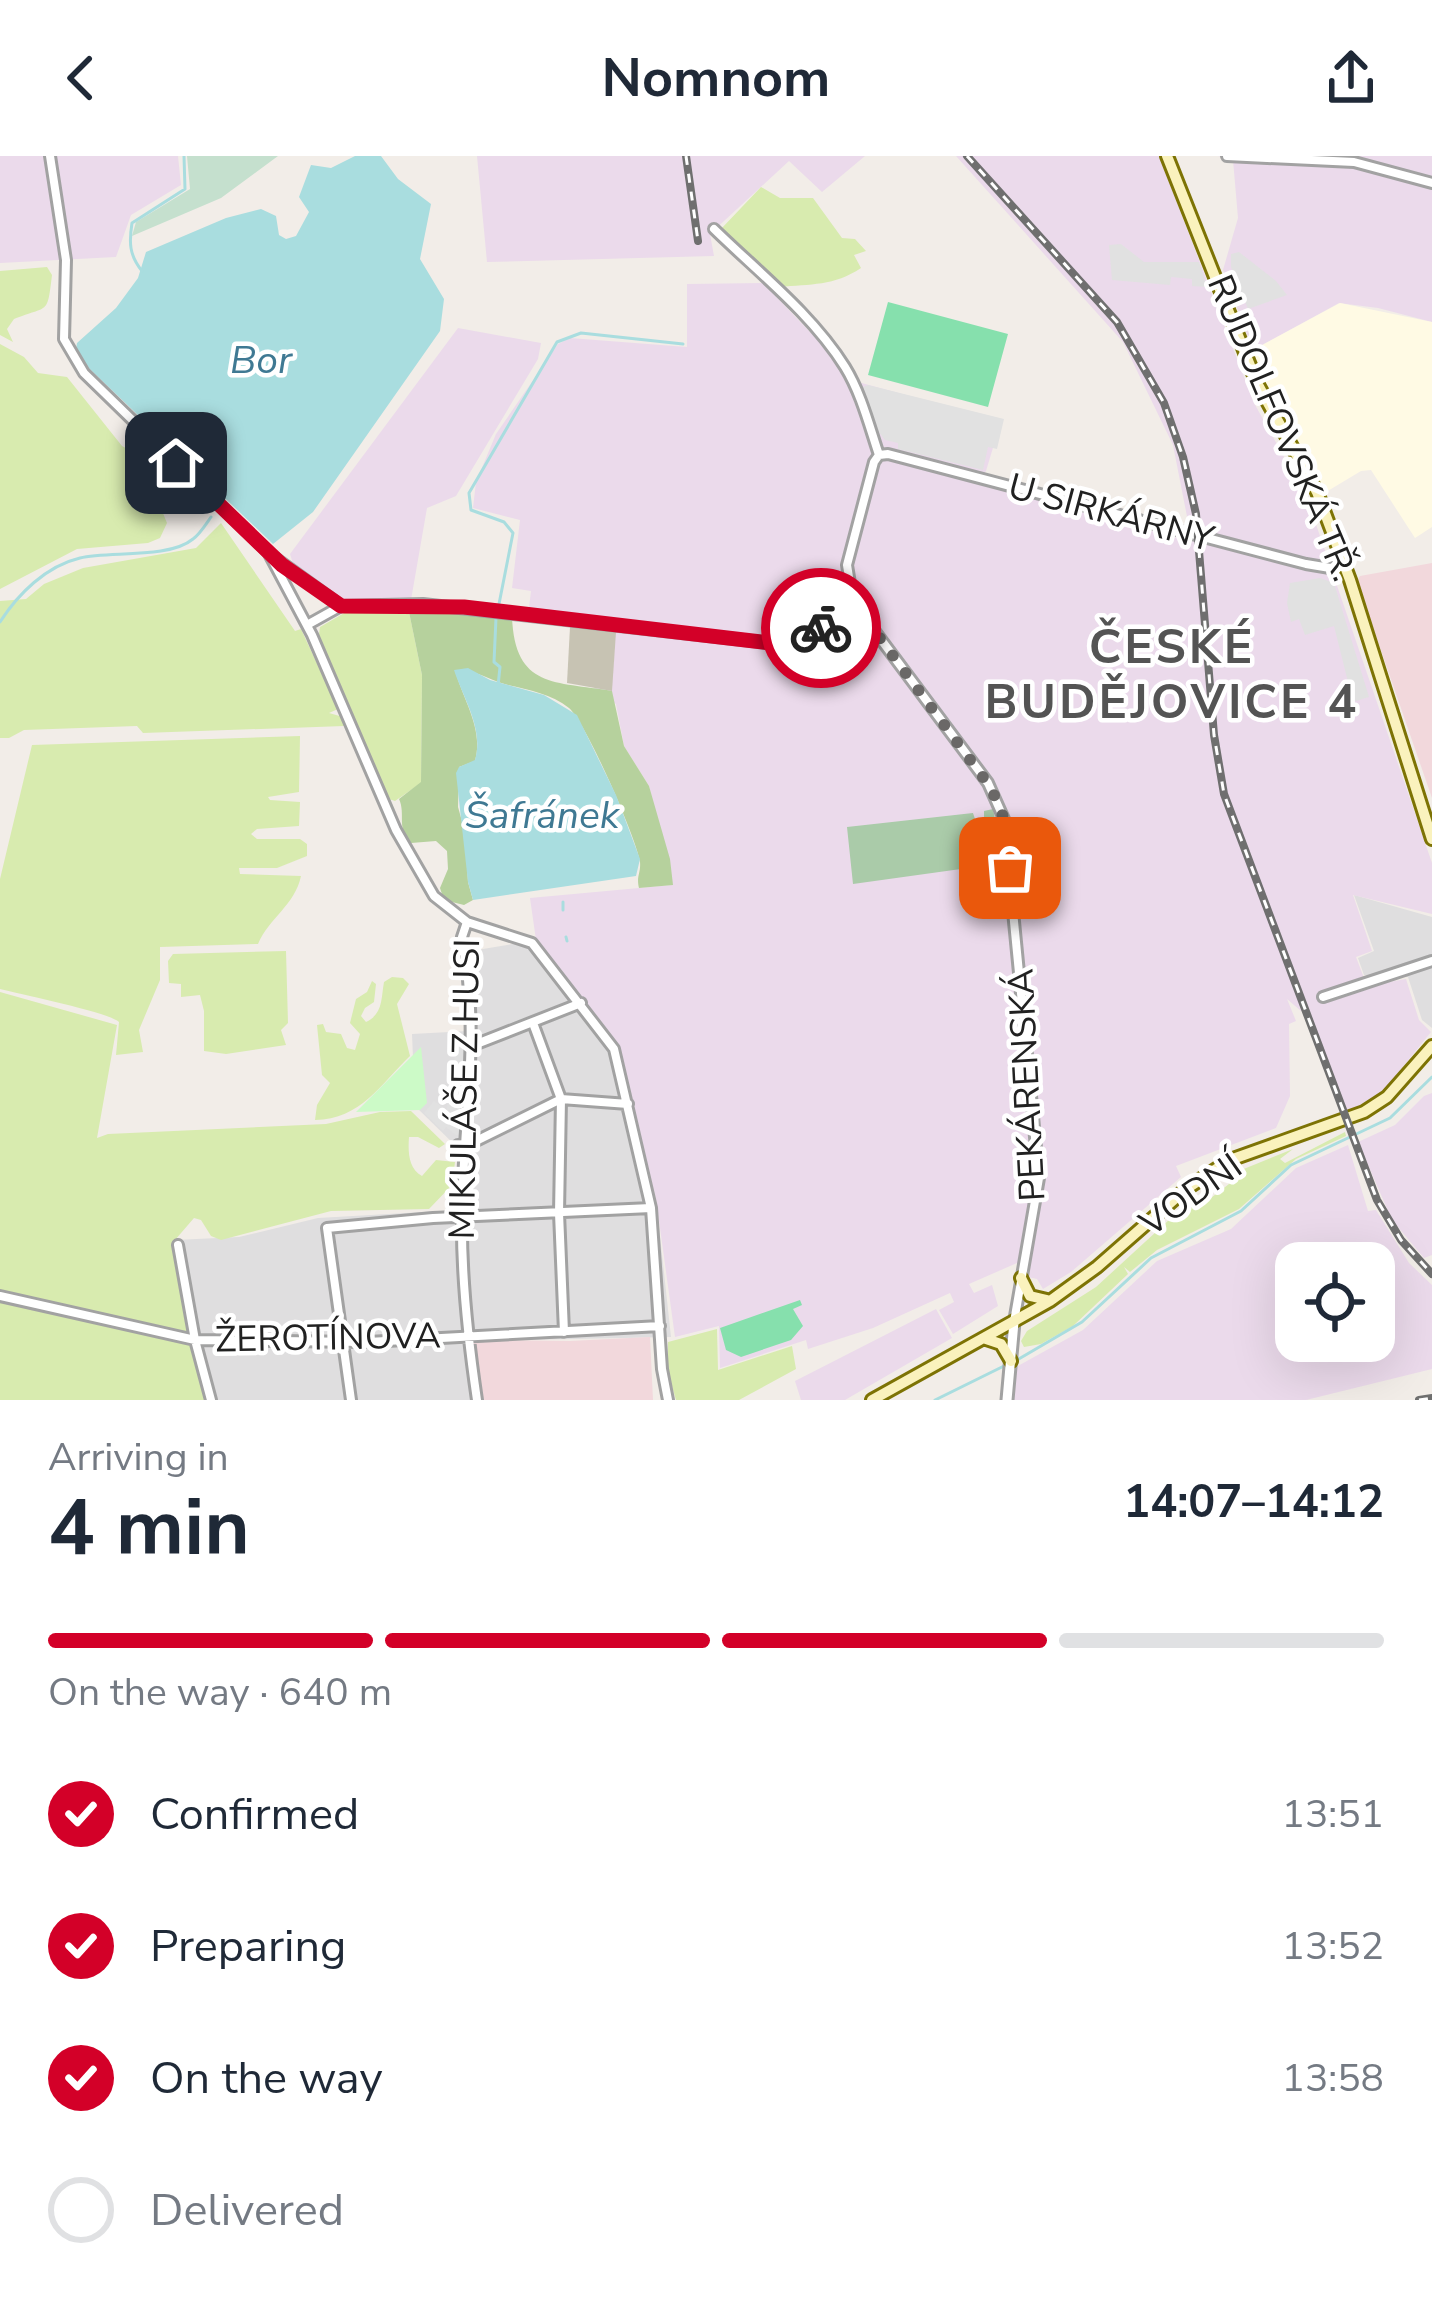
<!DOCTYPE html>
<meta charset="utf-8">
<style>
body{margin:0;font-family:"Nunito Sans",sans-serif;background:#f2f2f3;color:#1f2937;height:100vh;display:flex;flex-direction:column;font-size:45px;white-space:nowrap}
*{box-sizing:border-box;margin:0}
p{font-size:39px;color:#747a83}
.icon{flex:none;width:66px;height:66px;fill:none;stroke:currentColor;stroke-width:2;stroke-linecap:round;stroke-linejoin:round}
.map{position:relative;height:1244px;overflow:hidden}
.side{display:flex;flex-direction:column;background:#fff;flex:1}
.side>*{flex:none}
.fabs{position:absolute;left:1275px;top:1086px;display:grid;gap:24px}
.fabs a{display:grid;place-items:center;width:120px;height:120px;border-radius:24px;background:#fff;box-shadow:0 12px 48px #0002;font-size:60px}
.pin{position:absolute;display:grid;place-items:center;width:102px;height:102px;color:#fff;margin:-51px;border-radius:24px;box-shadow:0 6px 18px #0006}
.courier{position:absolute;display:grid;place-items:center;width:120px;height:120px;margin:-60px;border:9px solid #d30028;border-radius:50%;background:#fff;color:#222;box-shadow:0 3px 15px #0007}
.summary em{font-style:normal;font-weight:700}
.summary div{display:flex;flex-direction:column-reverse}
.summary{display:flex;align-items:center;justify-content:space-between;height:204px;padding:0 48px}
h1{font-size:78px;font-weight:700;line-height:90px}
.bar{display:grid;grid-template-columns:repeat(4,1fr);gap:18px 12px;align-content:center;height:144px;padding:0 48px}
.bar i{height:15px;border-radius:9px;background:#e0e1e3}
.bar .current{background:#d30028}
.bar p{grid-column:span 4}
ol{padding:0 48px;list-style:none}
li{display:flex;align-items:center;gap:36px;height:132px}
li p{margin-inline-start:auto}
li .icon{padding:12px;border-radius:50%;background:#d30028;color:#fff;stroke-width:4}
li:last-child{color:#747a83}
li i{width:66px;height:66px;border:6px solid #e0e1e3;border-radius:50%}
header{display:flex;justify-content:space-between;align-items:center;height:156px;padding:0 48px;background:#fff;font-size:54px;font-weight:700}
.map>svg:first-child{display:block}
</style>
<header><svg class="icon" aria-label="back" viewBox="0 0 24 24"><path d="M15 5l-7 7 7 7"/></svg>Nomnom<svg class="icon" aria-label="share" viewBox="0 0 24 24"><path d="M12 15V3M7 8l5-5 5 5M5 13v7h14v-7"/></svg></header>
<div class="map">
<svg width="1432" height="1244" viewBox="0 0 1432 1244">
<rect width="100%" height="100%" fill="#f2ede8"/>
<path fill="#dfdedf" d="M1354,739l78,22v111l-10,-8 -14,-43 -44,-2 -6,-17 16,-7z
M536,784l82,106 38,153 15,138 -198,4 8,59h-268l-38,-160 64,-3 79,-19 140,-8 4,-58 -47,-46 -3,-72 56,-3 -9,-78z"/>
<path fill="#f2d8dc" d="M1432,407v235l-75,-217 3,-5z
M650,1181l3,63h-172l-9,-60 98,1z"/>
<path fill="#ebdaeb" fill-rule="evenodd" d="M0,0h178l3,29 -50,30 -15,42 -116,6z
M477,0h388l-43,36 -33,-31 -79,73 4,22 -227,6z
M956,0h203l95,247 53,95 125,365v51l-79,-19 19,56 -16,6 11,29 39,-7 13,41 12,12 -50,62 -34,19 -39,-103 -7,1 -14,-12 9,22 -7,3 1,72 -14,32 -100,38 5,11 -110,95 -28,17 -6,-10 -9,-2 2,-12 -13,-2 -48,21 5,9 18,-8 6,21 -45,28 -14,-24 15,-8 -4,-9 -77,35 -65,21 -2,-9 -86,28 -1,-42 -44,11 -19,-138 -38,-153 -82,-106 -6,-42 142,-13 -23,-99 -25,-40 -8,-42 -22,-12 8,-75 -73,-9 2,-17 -19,-3 8,-68 -47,-12 3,-26 20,-48 62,-90 12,-6 117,9v-63l76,-1 95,99 143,39 -15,50 -9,11 215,60 -19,-97 -50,-103z
M1218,0h214v166l-54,-14 -39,-5 -86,47 -30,-80 15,-52 -5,-58z
M458,172l83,15 -3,16 -82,137 -29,12 -16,92 -68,2 -48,-32 -5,-16z
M1432,937v162l-8,3 -32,-38 -34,-78 37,-17 29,-29z
M1348,989l20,66 8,-1 33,53 23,22v84l-126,31h-292l2,-33 67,-37 74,-69 74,-32 65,-61zM1296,1107h78v78h-78z
M936,1153l16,29 -107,62h-44l-6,-19z"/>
<path fill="#fffae4" d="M1340,147l92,19v205l-17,11 -44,-68 -10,1 -35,21 -62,-109 -11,-33z"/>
<path fill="#c7c3b3" d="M570,471l46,5 -4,59 -45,-8z"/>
<path fill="#d8ebaf" d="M761,31l19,11h33l29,40 13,1 11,12 -12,4 7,13c-27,18 -50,16 -82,19l-58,-58z
M47,111l5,8c-5,41 -3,30 -38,44l-7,10 6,13 -13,-7v-64z
M0,188l24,13 14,16 29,4 55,69 38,20 -2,35 9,22 -7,15 -12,5 -71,6 -77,40z
M221,367l74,108 6,-2 37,80 -9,4 14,4 1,9 -201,7 -6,-7 -113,4 -15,8h-9v-137l26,-2 18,-15 39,-16 113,-20z
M346,456h63l13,63 -1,108 -26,18 -6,-2 -71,-158 2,-14z
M300,580l-1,56 -31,5 2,3 30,2 -1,24 -42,3 -6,5 6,5h43l7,5v12l-30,12h-38l1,6 61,2c-6,29 -32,42 -43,68l-98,3v33l-21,50 4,22 -27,3 3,-33c-11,-10 -96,-27 -119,-33v-110l32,-134z
M286,795l2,72 -7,7 5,15 -60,9 -22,-3v-40l-4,-16 -19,2v-13l-12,-1 -1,-22 5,-7z
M392,821l11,1 6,6 -12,20 13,52c-30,29 -49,63 -95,64l2,-15 13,-22 -8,-8 -5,-50 6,-1 3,8 15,2 6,14 8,2 5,-16 -10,-11 6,-24 11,-7 5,-11 4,3 -2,18 -9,6 -4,8 5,6c17,-8 15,-23 18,-40z
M0,836l117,33 -20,113 11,-4 218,-10 54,-12 31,-1 34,33 -6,4 -21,-11h-9c-1,14 -1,31 13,39l14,-16 19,2 -3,23 -23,24 -98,2 -110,29 -10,-4 -10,-16 -7,-2 -19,22 38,160h-213z
M1345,976l1,4 -50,23 -57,50 -82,41 -27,22 -6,-5 4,7 -55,52 -32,18 -17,3 -3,-6 6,-10 69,-44 86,-79 9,-7 7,7 31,-24 -5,-7 69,-28 -13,10 5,4z
M717,1173l1,41 74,-24 4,23 -57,31h-63l-8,-28v-30z"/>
<path fill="#b6d19d" d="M413,452l99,9c3,72 43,64 100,74l12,55 25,40 21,73 3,26 -34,3c-3,-12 2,-15 1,-26 -3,-22 -54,-140 -71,-154 -17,-14 -40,-18 -61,-23 -19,-5 -33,-16 -53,-15 8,30 29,59 20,91l-16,6 -1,40 7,25 3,50 5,18 -9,5 -20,-5 -4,-12 8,-19 -1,-18 -11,-10 -25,2c-15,-14 -5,-29 -12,-44l22,-17 1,-107 -13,-63z"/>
<path fill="#c5e0ce" d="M187,0h91l-57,42 -89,38 4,-14 54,-33z"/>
<path fill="#aacba9" d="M993,653l11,54 -151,21 -6,-57 126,-14 2,6 9,-1v-7z"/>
<path fill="#ccfac7" d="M421,891l6,56 -7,7 -64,2z"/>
<path fill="#86e0ad" d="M888,146l120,32 -20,73 -120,-32z
M800,1144l2,5 -9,4 10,17 -12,14 -50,17 -15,-7 -6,-22z"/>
<path fill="#e1e1e1" d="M1121,88l23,18h55l8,25 -15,-1v-7l-21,-2 -1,8 -58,-5 -3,-35z
M1239,96l37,29 11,14 -39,14 -17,-42v-13z
M868,229l136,34 -7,30 -9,-2 -5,23 -85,-21v-6l-13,-3 -7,-9 -15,-44z
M1320,422l14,5 35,114 -13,4 -4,-3 -18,-72 -29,9 -6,-16 -8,3 -4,-19 3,-20z
M455,890l13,1 -7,87 -5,1 -10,-8 -3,4 -19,-18 10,-12 13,9 1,-22 6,-2z"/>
<path fill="#a9dddf" d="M355,0h26l17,23 33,25 -11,55 24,40 -4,32 -127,181 -40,32 -198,-189 2,-12 39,-35 22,-30 8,-26 80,-34 35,-9 15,7 3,19 7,4 10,-3 13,-24 -10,-15 12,-32 20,3z
M468,512l22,12 54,15 33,20 39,80 24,64 -4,17 -163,24 -5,-18 -12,-109 3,-6 16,-7c9,-31 -11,-60 -21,-90z"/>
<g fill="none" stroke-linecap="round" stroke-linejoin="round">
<path stroke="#a9dddf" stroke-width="3" d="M142,115c-13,-16 -13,-29 -10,-48l53,-34 -1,-33
M499,448l14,-71 -9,-11 -33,-12 -2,-17 88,-151 24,-9 102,11
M496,462l-2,44 6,5 -2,19
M0,466c18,-28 46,-56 80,-64 29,-7 89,1 113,-19 7,-5 13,-15 18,-22
M563,754v-8
M566,781l1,4
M1017,1204l65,-38 69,-64 90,-47 50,-46 99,-47 42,-41
M935,1244l73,-36"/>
<g stroke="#a2a2a2" stroke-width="14">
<path id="minor" d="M50,0l16,104 -2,79 20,34 184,179 44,83 84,195 38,66 33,26 65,21 82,106 37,159 11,161 6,31
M1227,0l127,6 78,21
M714,73c44,43 98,85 131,138 16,26 24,58 34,88
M275,402l65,47
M307,469l34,-19 82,-2 364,41 40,-20 26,-23
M467,766l-5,15c19,102 1,178 0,278 -1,62 6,124 15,185
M1323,841l109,-36
M533,867l28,76 -2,114 5,119
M474,889l107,-42
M458,989h10l93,-46 67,5
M178,1089l17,95 16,60
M0,1140l195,44 173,2 292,-16
M1014,1166l25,-144 -35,-359 -16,-36 -135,-181 -6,-37 27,-103 5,-7 9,-1 418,110 24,4 14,-4
M351,1244l-24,-172 106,-10 218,-10"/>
</g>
<g stroke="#a2a2a2" stroke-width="15">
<path id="tertiary" d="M1007,1244l7,-78"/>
</g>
<g stroke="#7d7304" stroke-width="16">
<path id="secondary" d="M1167,0l90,227 60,109 33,88 82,259
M1021,1122l9,18 17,4
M986,1183l15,5 10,17
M872,1244l178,-99 47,-34 89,-78 44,-29 134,-48 23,-15 45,-51"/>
</g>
<use href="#minor" stroke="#fff" stroke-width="8"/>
<use href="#tertiary" stroke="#fff" stroke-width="9"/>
<use href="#secondary" stroke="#faf2bd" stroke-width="10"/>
<g stroke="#6f6f6f" stroke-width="8">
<path id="rail" d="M686,0l12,85
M967,0l150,166 47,81 19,54 13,57 18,221 10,59 153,406 24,40 31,34
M1419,1244l13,-2"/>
</g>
<use href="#rail" stroke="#fff" stroke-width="3" stroke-dasharray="9" stroke-linecap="butt"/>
</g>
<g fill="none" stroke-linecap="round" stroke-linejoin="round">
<path stroke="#6a6867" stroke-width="12" stroke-dasharray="0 21.6" d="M821,472l32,-26 138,186 13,31 6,49"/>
<path stroke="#d30028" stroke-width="15" d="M176,307l106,102 59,41 123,1 323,38 34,-17"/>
</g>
<g text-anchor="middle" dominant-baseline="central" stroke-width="9" stroke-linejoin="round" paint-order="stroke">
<g font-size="36" fill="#212121" stroke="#fff">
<text transform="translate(1282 272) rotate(67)">RUDOLFOVSKÁ TŘ.</text>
<text transform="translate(1111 357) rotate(15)">U SIRKÁRNY</text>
<text transform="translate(1027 929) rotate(-93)">PEKÁRENSKÁ</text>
<text transform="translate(465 933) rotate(-89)">MIKULÁŠE Z HUSI</text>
<text transform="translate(1191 1039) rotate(-35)">VODNÍ</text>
<text transform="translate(328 1182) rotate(-1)">ŽEROTÍNOVA</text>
</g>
<g font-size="39" font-style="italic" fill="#3f7993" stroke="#fff">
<text x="261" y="204">Bor</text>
<text x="542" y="659">Šafránek</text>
</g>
<g font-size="48" font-weight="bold" letter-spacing="3" fill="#545454" stroke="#fff">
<text x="1172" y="491">ČESKÉ<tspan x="1172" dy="55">BUDĚJOVICE 4</tspan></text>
</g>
</g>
</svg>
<div class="fabs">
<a><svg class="icon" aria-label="locate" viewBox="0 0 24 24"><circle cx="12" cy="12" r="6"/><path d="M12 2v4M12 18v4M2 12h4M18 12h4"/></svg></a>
</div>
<div class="pin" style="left:1010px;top:712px;background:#ea580c"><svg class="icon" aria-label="bag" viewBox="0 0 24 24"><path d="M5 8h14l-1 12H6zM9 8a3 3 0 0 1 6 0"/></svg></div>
<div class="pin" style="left:176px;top:307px;background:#1f2937"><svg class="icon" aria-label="home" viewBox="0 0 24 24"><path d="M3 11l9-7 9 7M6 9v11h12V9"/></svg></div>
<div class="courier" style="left:821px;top:472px"><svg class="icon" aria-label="bike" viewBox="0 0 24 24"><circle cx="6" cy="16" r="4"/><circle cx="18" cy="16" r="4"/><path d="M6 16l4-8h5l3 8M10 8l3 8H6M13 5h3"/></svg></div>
</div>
<section class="side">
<div class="summary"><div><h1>4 min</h1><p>Arriving in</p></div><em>14:07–14:12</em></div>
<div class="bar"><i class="current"></i><i class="current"></i><i class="current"></i><i></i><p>On the way · 640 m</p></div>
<ol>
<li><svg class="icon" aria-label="check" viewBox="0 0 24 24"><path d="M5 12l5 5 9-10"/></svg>Confirmed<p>13:51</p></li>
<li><svg class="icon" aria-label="check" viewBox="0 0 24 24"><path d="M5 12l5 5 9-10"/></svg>Preparing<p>13:52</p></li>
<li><svg class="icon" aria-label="check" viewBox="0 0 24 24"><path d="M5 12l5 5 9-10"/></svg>On the way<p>13:58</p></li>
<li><i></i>Delivered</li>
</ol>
</section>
